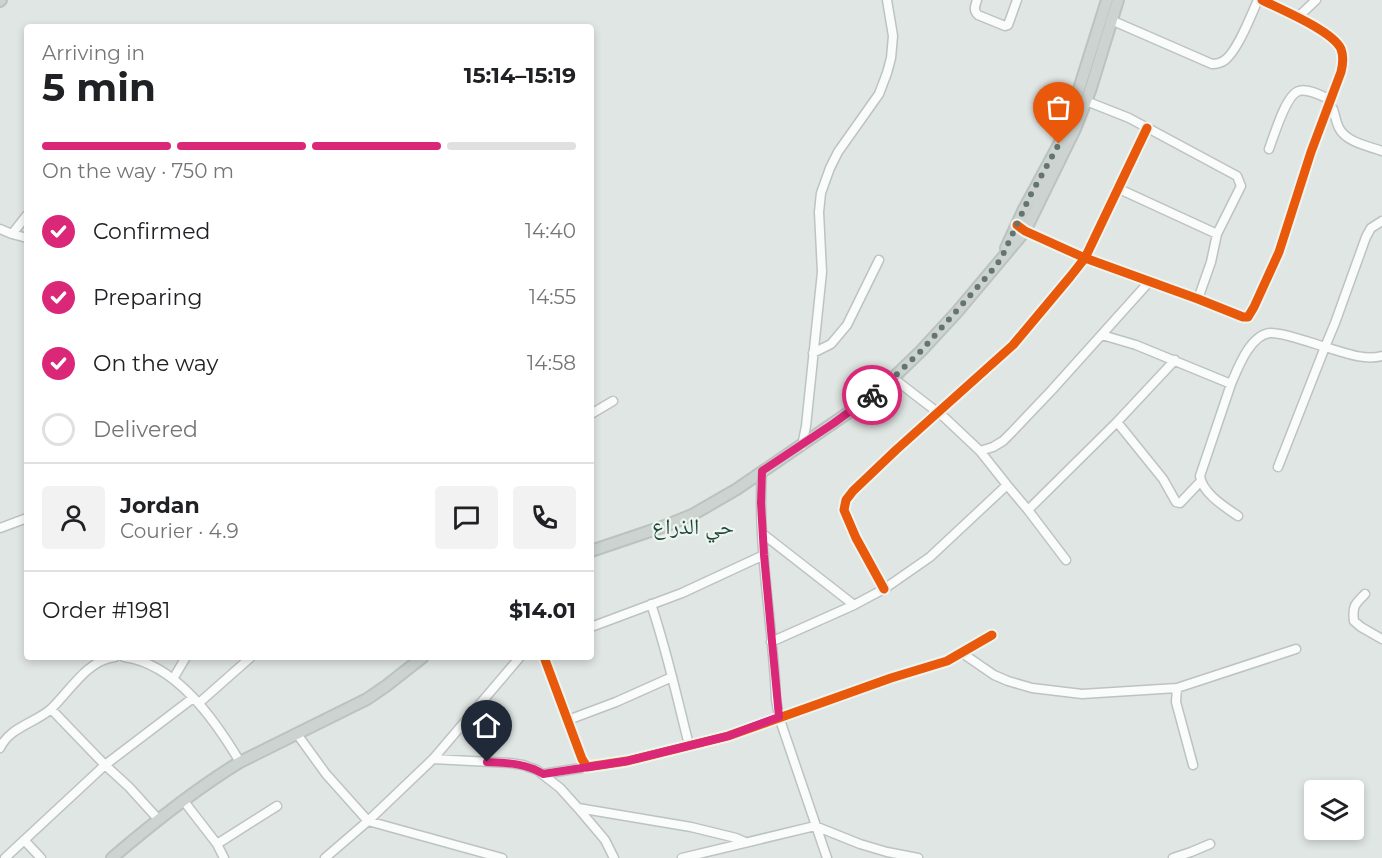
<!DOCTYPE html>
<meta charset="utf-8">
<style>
body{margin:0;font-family:Montserrat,"Noto Naskh Arabic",sans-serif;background:#f2f2f2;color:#202124;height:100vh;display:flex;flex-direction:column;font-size:22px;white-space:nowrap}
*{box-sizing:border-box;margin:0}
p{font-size:20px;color:#757577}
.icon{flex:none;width:33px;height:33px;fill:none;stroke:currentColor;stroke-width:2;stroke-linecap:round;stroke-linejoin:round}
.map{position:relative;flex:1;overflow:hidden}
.details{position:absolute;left:24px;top:24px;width:570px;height:636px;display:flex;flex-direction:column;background:#fff;border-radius:6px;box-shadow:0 3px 9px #0003}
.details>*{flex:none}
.controls{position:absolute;left:1304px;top:780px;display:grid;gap:12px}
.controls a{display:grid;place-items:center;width:60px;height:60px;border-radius:6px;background:#fff;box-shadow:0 3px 9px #0003;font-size:30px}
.pin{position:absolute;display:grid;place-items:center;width:51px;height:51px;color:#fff;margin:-62px -26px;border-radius:50% 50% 50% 0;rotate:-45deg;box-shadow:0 0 6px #0007}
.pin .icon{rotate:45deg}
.courier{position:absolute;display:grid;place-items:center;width:60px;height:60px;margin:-30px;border:4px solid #db2777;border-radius:50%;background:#fff;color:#222;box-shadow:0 2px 8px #0007}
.head em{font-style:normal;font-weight:700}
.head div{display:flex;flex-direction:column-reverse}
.head{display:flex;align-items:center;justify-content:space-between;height:102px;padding:0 18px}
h1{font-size:39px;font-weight:700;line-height:45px}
.bar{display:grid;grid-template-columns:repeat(4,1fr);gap:9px 6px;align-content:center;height:72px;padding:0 18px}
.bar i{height:8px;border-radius:4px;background:#e0e0e0}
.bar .selected{background:#db2777}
.bar p{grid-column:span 4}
.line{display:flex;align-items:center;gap:15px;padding:0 18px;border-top:2px solid #e0e0e0}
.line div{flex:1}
.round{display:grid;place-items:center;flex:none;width:63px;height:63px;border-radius:6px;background:#f2f2f2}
ol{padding:0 18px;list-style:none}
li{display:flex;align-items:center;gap:18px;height:66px}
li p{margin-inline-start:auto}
li .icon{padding:6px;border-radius:50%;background:#db2777;color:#fff;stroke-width:4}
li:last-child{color:#757577}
li i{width:33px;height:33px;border:3px solid #e0e0e0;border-radius:50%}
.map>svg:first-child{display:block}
</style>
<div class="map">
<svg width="1382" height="858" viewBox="0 0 1382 858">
<rect width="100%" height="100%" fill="#e0e6e3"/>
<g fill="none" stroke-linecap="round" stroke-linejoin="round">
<g stroke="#bdc3c0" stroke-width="11">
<path id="minor" d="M977,0c-2,6 -4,10 1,15l27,11 3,-1 9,-25
M1298,17l18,-17
M1111,20l101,44c5,0 9,-1 13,-4 13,-10 26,-45 33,-60
M1086,101l43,17 108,58 4,10 -24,48 -6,28 -13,37
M1328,106l5,3c2,6 3,13 6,19 7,14 29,18 43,23
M1269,149c5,-13 17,-55 30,-58 9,-3 23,5 32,9
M1117,188l100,46
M0,229l12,5 15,-19
M1022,229l63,29 113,41 45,18h5l6,-10 25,-55 32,-100 30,-80c2,-8 3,-15 0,-23 -8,-18 -61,-40 -79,-49
M12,234l15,4
M1102,335l34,10 95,39c7,-16 19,-49 39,-51 12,-1 42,10 55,14l10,-24 31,-86 5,-9 11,-7
M813,353l18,-9 16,-19 32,-65
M893,378l52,40 35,33 27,34 21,25 38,50
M1231,384l-31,92c2,17 25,31 38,40
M591,414l22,-13
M1117,422l46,57 13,23 4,1 2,-2 18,-19
M802,446l4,-20 16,-154 -3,-60 2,-19 9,-25 8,-16 41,-58 8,-21 4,-15 2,-22 -6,-36
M980,451l13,-4 10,-6 9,-9 39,-41 98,-109
M1278,467l47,-120c18,5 38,14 57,9
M762,471c-5,76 11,152 14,228l3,18 48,141
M1028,510l89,-88 58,-62
M0,528l27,-10
M763,534l91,71
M884,589l-28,-51 -12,-28 2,-10 7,-9 43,-41 117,-105 57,-68 15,-19 62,-130
M1365,594c-10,10 -13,12 -11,27l7,6 21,12
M651,604c16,47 26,94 38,141
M591,627l91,-34 82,-38
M771,642l83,-37 30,-16 46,-32 77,-72
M962,653l32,22 14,6 24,7 50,6 95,-6 119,-39
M124,657c52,7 91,63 116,105
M544,657l38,102 5,8 40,-6 101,-25 163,-58 56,-17 45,-26
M173,679l13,-22
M1177,688l-1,14 17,63
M199,703l52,-46
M51,709l54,56 24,22 29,32
M568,720l48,-18 56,-25
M297,734l29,40 42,47 134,37
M0,748c10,-21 35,-25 51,-39 19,-18 36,-49 64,-52
M433,759l77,4 13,2 14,5 23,18 18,20 27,32 9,18
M543,774l44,-7
M183,800l34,44 7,14
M578,808l113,19 45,11 9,4
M24,840l17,18
M217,844l60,-38
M5,858l100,-93 88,-67
M325,858l43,-37 65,-62 87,-102
M682,858l133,-32 45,18 27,8 31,6
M1173,858l18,-6 19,-8"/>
</g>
<g stroke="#bbc3bf" stroke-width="14">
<path id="major" d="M0,1l1,-1
M1006,248l18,-39 35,-65 9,-20 39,-124
M591,551l74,-25 27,-11 45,-26 124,-85 32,-26 28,-27 36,-39 68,-81 50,-102 15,-38 28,-91
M112,858c41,-35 82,-68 128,-96l127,-63 19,-13 37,-29"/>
</g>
<use href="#minor" stroke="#fafbfb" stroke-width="8"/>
<use href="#major" stroke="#ccd3d0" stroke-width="10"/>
<g stroke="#eef5f1" stroke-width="13">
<path id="cycleway" d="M1017,225l8,6 60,27 113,41 45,18h5l6,-10 25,-55 32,-100 30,-80c2,-8 3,-15 0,-23 -8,-18 -61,-40 -79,-49
M884,589l-28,-51 -12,-28 2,-10 7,-9 43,-41 117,-105 57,-68 15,-19 62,-130
M544,657l38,102 5,8 40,-6 101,-25 163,-58 56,-17 45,-26"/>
</g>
<use href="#cycleway" stroke="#e8590c" stroke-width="9"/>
</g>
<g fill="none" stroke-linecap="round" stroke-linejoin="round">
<path stroke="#64746e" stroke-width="6" stroke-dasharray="0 10.8" d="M872,395l21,-17 28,-27 69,-78 11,-14 29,-63 29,-52"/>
<path stroke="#db2777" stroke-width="8" d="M487,762c19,1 39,1 56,12l84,-13 101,-25 51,-19 -15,-162 -3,-52 1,-32 72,-48 38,-28"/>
</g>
<g text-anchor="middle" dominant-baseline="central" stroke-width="4.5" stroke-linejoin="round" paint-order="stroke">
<g font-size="22" fill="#1e473a" stroke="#eef5f1">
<text x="693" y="526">حي الذراع</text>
</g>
</g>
</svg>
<div class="controls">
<a><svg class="icon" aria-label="layers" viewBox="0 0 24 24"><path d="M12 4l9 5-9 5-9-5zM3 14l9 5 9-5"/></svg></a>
</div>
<div class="pin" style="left:1059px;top:144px;background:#ea580c"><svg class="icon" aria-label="bag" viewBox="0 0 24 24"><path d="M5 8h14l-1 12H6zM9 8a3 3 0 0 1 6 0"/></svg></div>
<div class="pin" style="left:487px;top:762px;background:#1f2937"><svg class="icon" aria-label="home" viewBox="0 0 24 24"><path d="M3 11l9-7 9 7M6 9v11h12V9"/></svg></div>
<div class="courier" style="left:872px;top:395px"><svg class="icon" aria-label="bike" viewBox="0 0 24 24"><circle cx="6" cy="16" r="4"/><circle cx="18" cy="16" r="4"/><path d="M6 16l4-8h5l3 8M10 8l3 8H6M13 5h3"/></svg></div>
<section class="details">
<div class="head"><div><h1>5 min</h1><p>Arriving in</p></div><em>15:14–15:19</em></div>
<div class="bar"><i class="selected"></i><i class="selected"></i><i class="selected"></i><i></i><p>On the way · 750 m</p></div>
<ol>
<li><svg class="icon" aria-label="check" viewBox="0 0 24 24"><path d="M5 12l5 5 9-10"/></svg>Confirmed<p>14:40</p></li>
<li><svg class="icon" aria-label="check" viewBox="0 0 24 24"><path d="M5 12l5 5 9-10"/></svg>Preparing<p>14:55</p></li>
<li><svg class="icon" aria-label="check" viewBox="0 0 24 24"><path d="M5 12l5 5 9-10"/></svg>On the way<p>14:58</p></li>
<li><i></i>Delivered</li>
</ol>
<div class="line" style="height:108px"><a class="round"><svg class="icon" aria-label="person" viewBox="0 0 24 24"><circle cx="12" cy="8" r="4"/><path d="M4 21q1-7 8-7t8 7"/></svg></a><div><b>Jordan</b><p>Courier · 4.9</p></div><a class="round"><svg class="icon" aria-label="chat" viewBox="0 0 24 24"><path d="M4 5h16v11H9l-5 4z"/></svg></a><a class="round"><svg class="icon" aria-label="phone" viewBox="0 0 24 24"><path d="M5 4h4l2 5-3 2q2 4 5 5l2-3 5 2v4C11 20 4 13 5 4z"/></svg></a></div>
<div class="line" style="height:78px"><div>Order #1981</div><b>$14.01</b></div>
</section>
</div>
